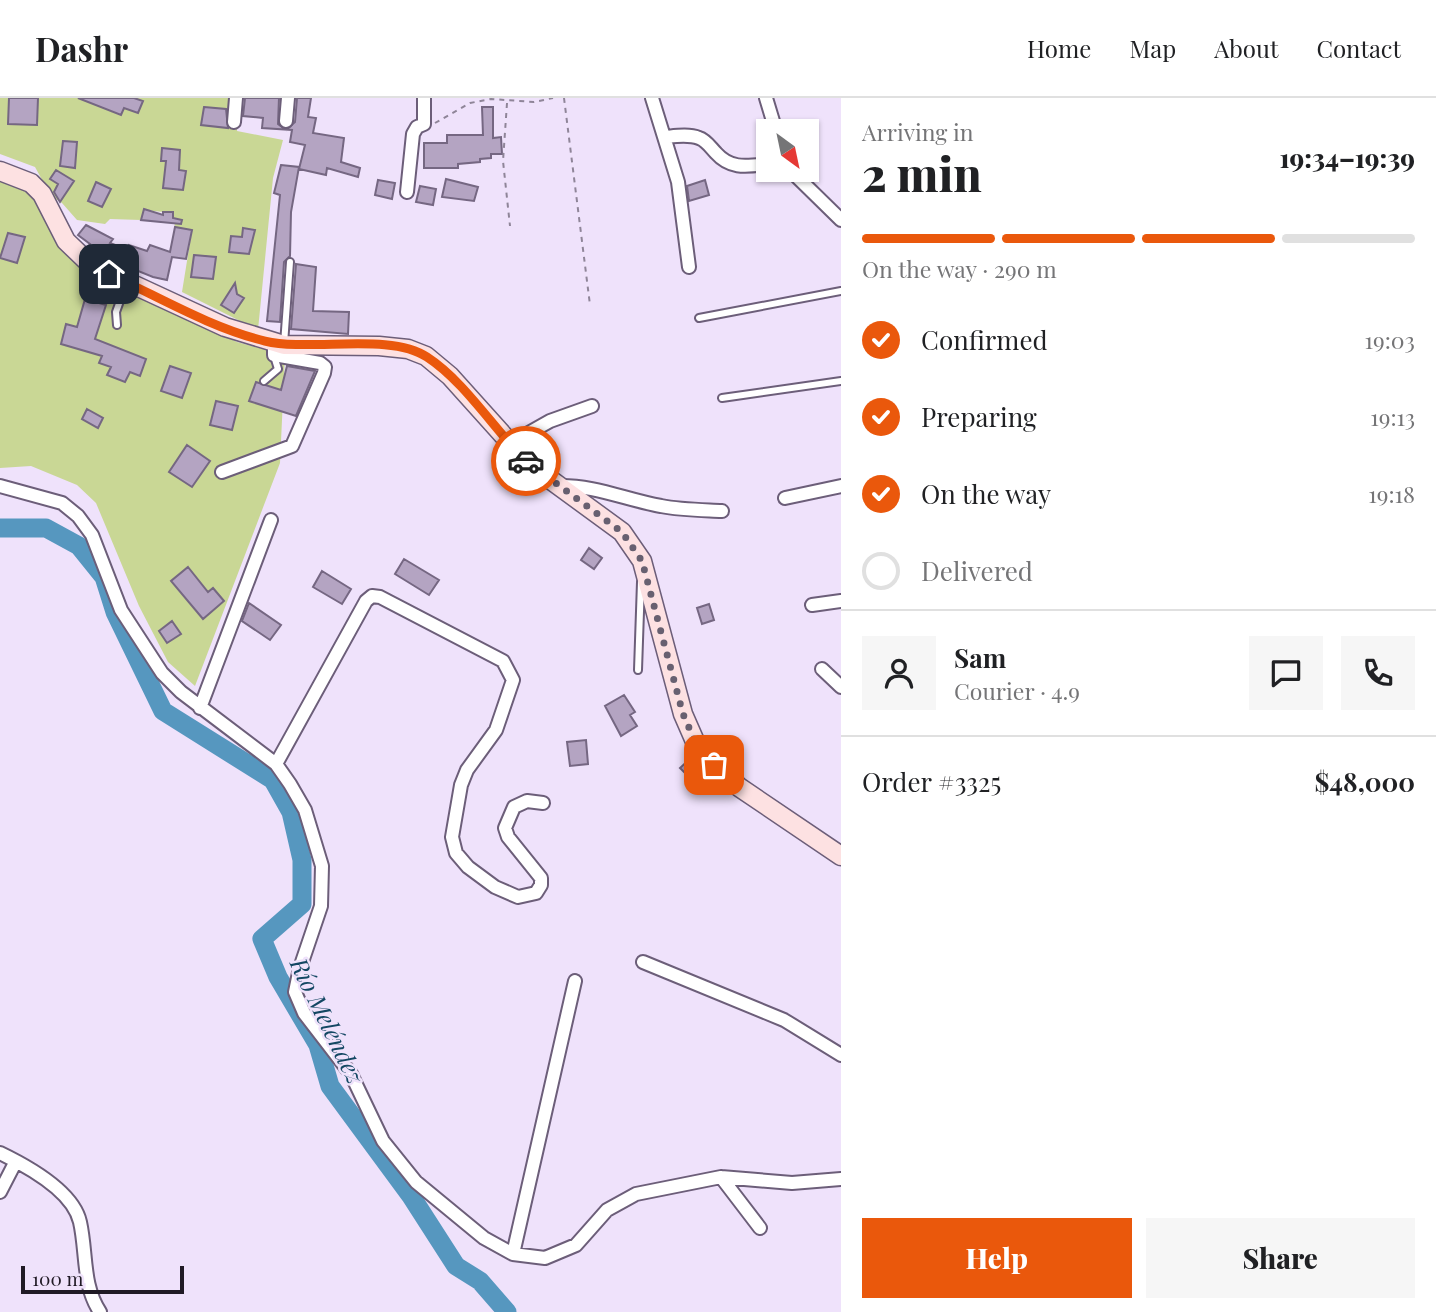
<!DOCTYPE html>
<meta charset="utf-8">
<style>
body{margin:0;font-family:"Playfair Display",serif;background:#f6f6f6;color:#202124;height:100vh;display:flex;flex-direction:column;font-size:26px;white-space:nowrap}
*{box-sizing:border-box;margin:0}
p{font-size:23px;color:#757577}
.icon{flex:none;width:38px;height:38px;fill:none;stroke:currentColor;stroke-width:2;stroke-linecap:round;stroke-linejoin:round}
.map{position:relative;flex:1;overflow:hidden}
.side{display:flex;flex-direction:column;background:#fff;width:595px}
.side>*{flex:none}
.needle{width:46px;rotate:147deg}
.fabs{position:absolute;left:756px;top:21px;display:grid;gap:14px}
.fabs a{display:grid;place-items:center;width:63px;height:63px;border-radius:0px;background:#fff;box-shadow:0 2px 5px #0004;font-size:35px}
.scale{position:absolute;left:21px;bottom:18px;width:163px;box-sizing:border-box;padding-left:7px;border:4px solid #201a25;border-top:0;font-size:19px;line-height:24px;white-space:nowrap;color:#201a25;-webkit-text-stroke:5px #efe2fb;paint-order:stroke}
.pin{position:absolute;display:grid;place-items:center;width:60px;height:60px;color:#fff;margin:-30px;border-radius:14px;box-shadow:0 4px 10px #0006}
.courier{position:absolute;display:grid;place-items:center;width:70px;height:70px;margin:-35px;border:5px solid #ea580c;border-radius:50%;background:#fff;color:#222;box-shadow:0 2px 9px #0007}
.headline em{font-style:normal;font-weight:800}
.headline div{display:flex;flex-direction:column-reverse}
.headline{display:flex;align-items:center;justify-content:space-between;height:119px;padding:0 21px}
h1{font-size:46px;font-weight:800;line-height:52px}
.bar{display:grid;grid-template-columns:repeat(4,1fr);gap:10px 7px;align-content:center;height:84px;padding:0 21px}
.bar i{height:9px;border-radius:5px;background:#e0e0e0}
.bar .selected{background:#ea580c}
.bar p{grid-column:span 4}
.line{display:flex;align-items:center;gap:18px;padding:0 21px;border-top:2px solid #e0e0e0}
.line div{flex:1}
.round{display:grid;place-items:center;flex:none;width:74px;height:74px;border-radius:0px;background:#f6f6f6}
ol{padding:0 21px;list-style:none}
li{display:flex;align-items:center;gap:21px;height:77px}
li p{margin-inline-start:auto}
li .icon{padding:7px;border-radius:50%;background:#ea580c;color:#fff;stroke-width:4}
li:last-child{color:#757577}
li i{width:38px;height:38px;border:4px solid #e0e0e0;border-radius:50%}
.action{display:flex;gap:14px;margin-top:auto;padding:14px 21px}
.action a{flex:1;height:80px;border-radius:0px;background:#ea580c;color:#fff;font-size:28px;font-weight:800;line-height:80px;text-align:center}
.action a+a{background:#f6f6f6;color:#202124}
header{display:flex;align-items:center;gap:42px;box-sizing:border-box;height:98px;padding:0 35px;background:#fff;border-bottom:2px solid #e0e0e0}
header strong{font-size:33px}
nav{display:flex;gap:38px;margin-inline-start:auto;font-size:24px}
main{display:flex;flex:1;min-height:0}
.map>svg:first-child{display:block}
</style>
<header>
<strong>Dashr</strong>
<nav><a>Home</a><a>Map</a><a>About</a><a>Contact</a></nav>
</header>
<main>
<div class="map">
<svg width="841" height="1214" viewBox="0 0 841 1214">
<rect width="100%" height="100%" fill="#efe2fb"/>
<path fill="#c9d795" d="M0,0h239l-2,33 46,9 -10,38 -15,152 -76,-38 10,-62 -17,-3 -2,-14 -29,-3 -3,10 -31,-1 -5,5 -28,-4 -15,-17 -11,-7 -16,-29 -35,-13z
M0,81l32,16 88,90 117,57 48,13 -5,108 -85,223 -27,-24 -29,-56 -43,-103 -19,-18 -46,-19 -31,2z"/>
<g fill="none" stroke-linecap="round" stroke-linejoin="round">
<path stroke="#5697bf" stroke-width="19" d="M0,430h46l33,18 25,31 11,35 48,99 110,69 18,32 11,48v44l-40,35 16,38 40,68 12,41 81,110 45,70 24,15 27,31"/>
</g>
<path fill="#b4a4c2" stroke="#756782" stroke-width="2" d="M9,0h29l-1,27 -29,-1z
M78,0h56l9,3 -5,12 -14,-5 -3,7z
M245,0h34l-1,26 8,6 9,-8 2,-24h14l-3,19 8,1 -3,15 31,5 -3,24 19,6 -2,9 -31,-9 -1,7 -27,-6 6,-24 -15,-3 2,-12 -30,-2 1,-10 -20,-2z
M204,9l22,2 2,19 -27,-3z
M482,9h11v31l8,-1 1,17h-11v4l-11,1v3l-22,2v4h-34v-25h23v-8h36z
M63,43l14,1 -2,26 -15,-2z
M162,50l18,2 -1,20 7,1 -3,19 -20,-2 3,-27h-5z
M281,67l18,2 -8,45 -1,44 -6,6 -4,60 -13,-1 13,-126 -6,-2z
M56,72l18,11 -14,21 -6,-10 4,-8 -8,-5z
M446,81l32,8 -4,14 -32,-4z
M378,82l17,3 -3,16 -17,-4z
M705,82l4,15 -20,6 -2,-15z
M96,84l15,7 -9,18 -14,-6z
M420,88l16,3 -3,16 -17,-3z
M144,111l19,6v-3h10v6l9,2 -1,4 -40,-4z
M86,127l27,14 -3,4 18,7 1,-5 18,6 3,-6 20,7 5,-25 17,3 -6,29 -14,-2 -5,23 -14,-3 -57,-23 -8,-7 2,-3 -12,-9z
M243,130l12,2 -6,24 -20,-2 2,-16 11,1z
M8,135l17,4 -8,26 -17,-5z
M194,157l22,2 -3,22 -22,-2z
M296,166l20,3 -3,44 36,1 -1,22 -57,-5z
M235,185l2,11 7,4 -10,15 -13,-8z
M85,201l21,6 -11,34 51,20 -6,17 -10,-4 -5,10 -18,-7 4,-8 -12,-4 3,-7 -41,-12 5,-20 11,3z
M170,268l21,7 -9,25 -21,-7z
M287,268l28,5 -19,45 -47,-15 7,-19 25,8z
M216,303l22,5 -6,24 -22,-5z
M87,311l16,9 -5,10 -16,-9z
M187,347l23,16 -18,26 -23,-15z
M589,450l13,10 -8,11 -13,-9z
M404,461l35,21 -10,15 -34,-21z
M188,469l20,25 5,-4 11,13 -21,18 -32,-38z
M322,473l29,18 -9,15 -29,-17z
M249,505l32,22 -11,15 -28,-19z
M709,506l5,16 -12,4 -5,-16z
M172,523l9,13 -14,9 -8,-12z
M624,597l11,17 -5,3 7,11 -16,10 -16,-30z
M586,642l2,24 -18,2 -3,-24z
M692,659l22,22 -11,8 -8,-11 -4,3 -11,-11z"/>
<g fill="none" stroke-linecap="round" stroke-linejoin="round">
<g stroke="#6c5e79" stroke-width="10">
<path id="lane" d="M699,220l142,-27
M117,227l-1,-13 10,-28
M284,246l6,-82
M264,283l14,-12 -4,-13
M722,300l119,-17
M638,572l3,-88"/>
</g>
<g stroke="#6c5e79" stroke-width="16">
<path id="street" d="M652,0l26,84 11,85
M766,0l10,33
M286,23l2,-23
M234,24l2,-24
M665,39c11,-1 24,-3 34,1 7,2 12,10 17,15 15,17 32,13 52,11
M790,72l51,50
M407,94l6,-58 4,-7 7,-3v-26
M509,346l41,-23 42,-15
M222,374l70,-26 32,-73 1,-6 -5,-4 -46,-8v-12
M0,388l62,17 16,13 14,19 29,75 41,63 19,19 95,72 14,20 15,26 17,56 -1,40 -21,62 -5,24 9,21 47,61 32,67 33,41 68,56 29,16 32,4 31,-13 31,-35 29,-16 85,-17 71,6 49,-4
M558,388c37,-1 68,14 103,20 20,4 41,4 61,5
M785,400l56,-12
M812,507l29,-4
M822,571l19,18
M200,610l71,-188
M276,666l90,-163 6,-5 8,1 123,64 10,19 -17,50 -29,40 -6,15 -9,52 4,16 12,14 27,20 23,10 18,-4 5,-8v-7l-33,-41 -3,-9 9,-21 13,-6 16,2
M643,864l141,58 57,35
M0,1055c27,13 73,38 80,69 7,31 2,63 20,90
M721,1079l39,51
M0,1094l16,-31
M513,1156l62,-273"/>
</g>
<g stroke="#6c5e79" stroke-width="21">
<path id="secondary" d="M0,73l31,12 11,11 24,47 25,24 134,62 59,18 95,1 29,3 18,7 24,20 79,88 93,68 20,29 41,153 14,32 42,41 102,69"/>
</g>
<path stroke="#8f8598" stroke-width="2" stroke-dasharray="5 5" stroke-linecap="butt" d="M564,0l26,207
M507,5l-4,58 7,65
M435,25l35,-20 21,-4 43,3 19,-4"/>
<use href="#lane" stroke="#fff" stroke-width="6"/>
<use href="#street" stroke="#fff" stroke-width="12"/>
<use href="#secondary" stroke="#fde1e2" stroke-width="18"/>
</g>
<g fill="none" stroke-linecap="round" stroke-linejoin="round">
<path stroke="#686070" stroke-width="7" stroke-dasharray="0 12.6" d="M526,363l96,71 20,29 41,153 14,32 17,19"/>
<path stroke="#ea580c" stroke-width="9" d="M109,176c50,23 102,54 156,67 45,11 125,-9 162,16 37,24 67,72 99,104"/>
</g>
<g text-anchor="middle" dominant-baseline="central" stroke-width="5" stroke-linejoin="round" paint-order="stroke">
<g font-size="24" font-style="italic" fill="#134763" stroke="#efe2fb">
<text transform="translate(328 922) rotate(64)">Río Meléndez</text>
</g>
</g>
</svg>
<div class="fabs">
<a><svg class="needle" viewBox="-14 -14 28 28"><path d="M0-13l5 13h-10z" fill="#e53935"/><path d="M0 13l5-13h-10z" fill="#757577"/></svg></a>
</div>
<div class="scale">100 m</div>
<div class="pin" style="left:714px;top:667px;background:#ea580c"><svg class="icon" aria-label="bag" viewBox="0 0 24 24"><path d="M5 8h14l-1 12H6zM9 8a3 3 0 0 1 6 0"/></svg></div>
<div class="pin" style="left:109px;top:176px;background:#1f2937"><svg class="icon" aria-label="home" viewBox="0 0 24 24"><path d="M3 11l9-7 9 7M6 9v11h12V9"/></svg></div>
<div class="courier" style="left:526px;top:363px"><svg class="icon" aria-label="car" viewBox="0 0 24 24"><path d="M5 17H2v-5l4-1 3-4h7l3 4 3 1v5h-3M9 17h6M6 11h13"/><circle cx="7" cy="17" r="2"/><circle cx="17" cy="17" r="2"/></svg></div>
</div>
<section class="side">
<div class="headline"><div><h1>2 min</h1><p>Arriving in</p></div><em>19:34–19:39</em></div>
<div class="bar"><i class="selected"></i><i class="selected"></i><i class="selected"></i><i></i><p>On the way · 290 m</p></div>
<ol>
<li><svg class="icon" aria-label="check" viewBox="0 0 24 24"><path d="M5 12l5 5 9-10"/></svg>Confirmed<p>19:03</p></li>
<li><svg class="icon" aria-label="check" viewBox="0 0 24 24"><path d="M5 12l5 5 9-10"/></svg>Preparing<p>19:13</p></li>
<li><svg class="icon" aria-label="check" viewBox="0 0 24 24"><path d="M5 12l5 5 9-10"/></svg>On the way<p>19:18</p></li>
<li><i></i>Delivered</li>
</ol>
<div class="line" style="height:126px"><a class="round"><svg class="icon" aria-label="person" viewBox="0 0 24 24"><circle cx="12" cy="8" r="4"/><path d="M4 21q1-7 8-7t8 7"/></svg></a><div><b>Sam</b><p>Courier · 4.9</p></div><a class="round"><svg class="icon" aria-label="chat" viewBox="0 0 24 24"><path d="M4 5h16v11H9l-5 4z"/></svg></a><a class="round"><svg class="icon" aria-label="phone" viewBox="0 0 24 24"><path d="M5 4h4l2 5-3 2q2 4 5 5l2-3 5 2v4C11 20 4 13 5 4z"/></svg></a></div>
<div class="line" style="height:91px"><div>Order #3325</div><b>$48,000</b></div>
<div class="action"><a>Help</a><a>Share</a></div>
</section>
</main>
